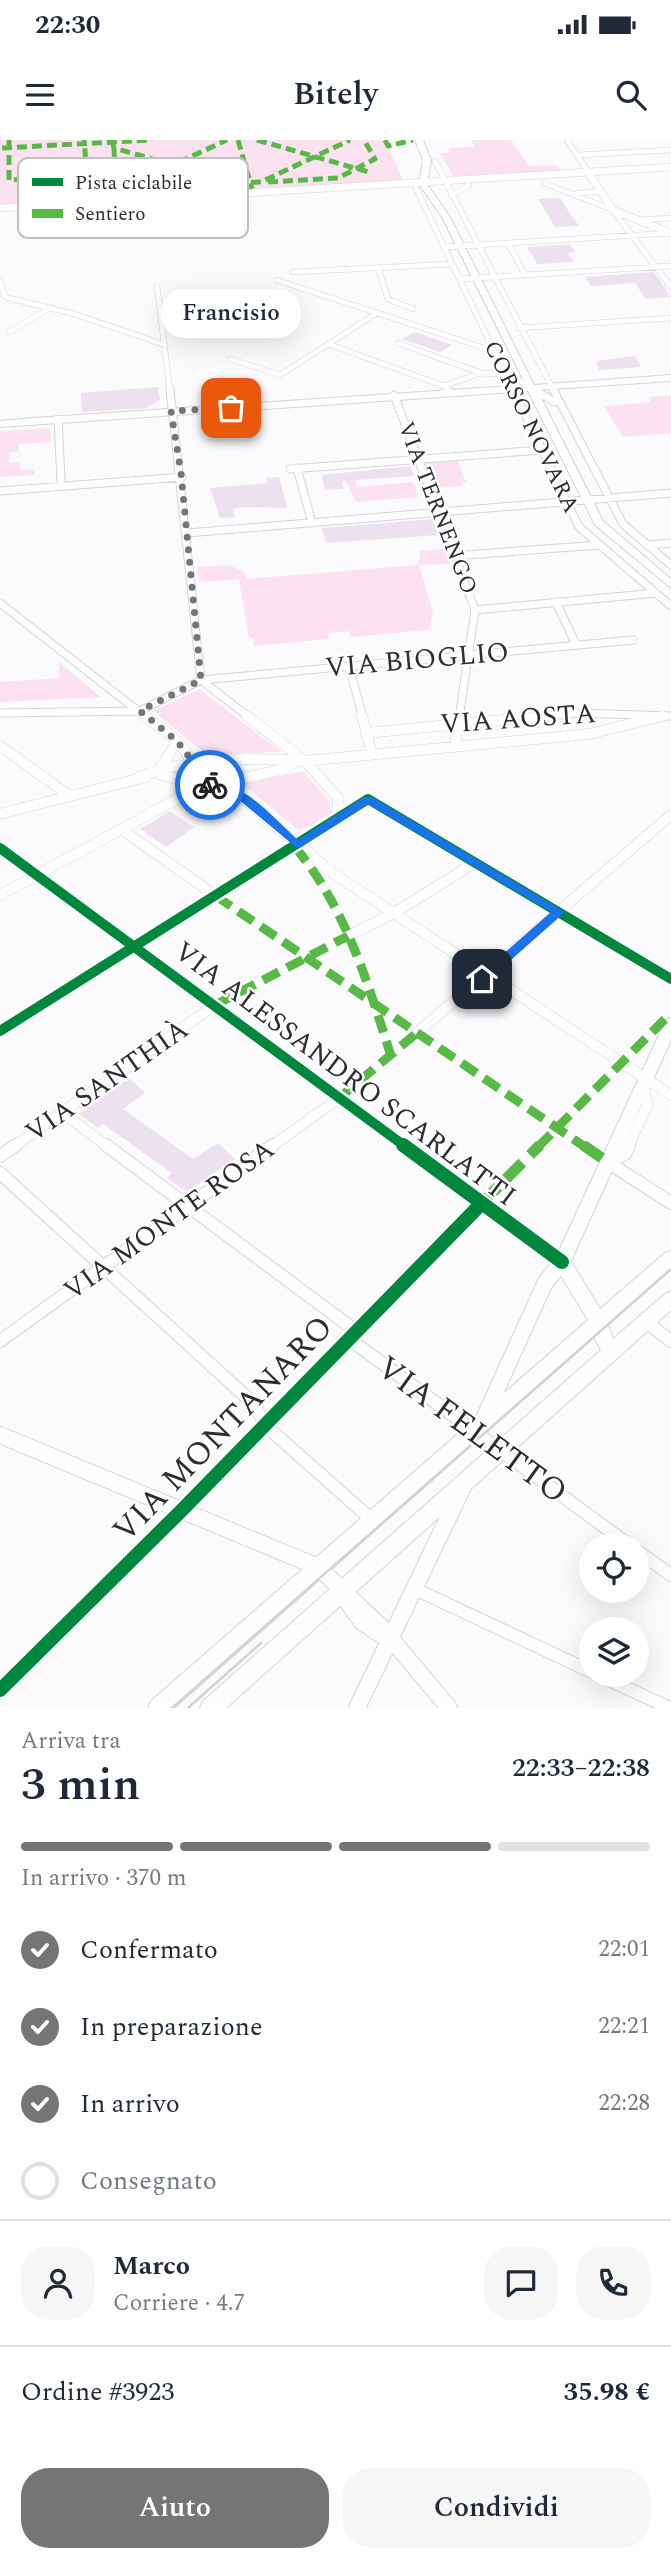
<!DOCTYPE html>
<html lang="it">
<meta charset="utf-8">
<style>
body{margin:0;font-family:Spectral,serif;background:#f6f6f7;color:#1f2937;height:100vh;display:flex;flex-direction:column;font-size:26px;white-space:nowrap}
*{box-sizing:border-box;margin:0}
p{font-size:23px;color:#747a83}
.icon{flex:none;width:38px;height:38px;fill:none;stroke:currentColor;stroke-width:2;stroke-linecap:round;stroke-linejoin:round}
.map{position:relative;height:1568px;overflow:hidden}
.drawer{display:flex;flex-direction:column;background:#fff;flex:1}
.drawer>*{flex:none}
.tools{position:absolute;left:579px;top:1393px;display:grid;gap:14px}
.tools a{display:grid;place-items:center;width:70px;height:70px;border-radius:50%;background:#fff;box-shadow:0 7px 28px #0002;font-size:35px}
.pin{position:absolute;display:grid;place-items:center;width:60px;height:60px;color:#fff;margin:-30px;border-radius:14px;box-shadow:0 4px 10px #0006}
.courier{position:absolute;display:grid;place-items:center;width:70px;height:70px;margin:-35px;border:5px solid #1a73e8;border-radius:50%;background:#fff;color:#222;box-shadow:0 2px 9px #0007}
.bubble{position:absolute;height:49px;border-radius:24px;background:#fff;box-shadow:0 7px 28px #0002;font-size:23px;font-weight:600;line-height:49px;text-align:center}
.head em{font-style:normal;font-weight:600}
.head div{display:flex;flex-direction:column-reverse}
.head{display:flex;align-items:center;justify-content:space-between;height:119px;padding:0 21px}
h1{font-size:46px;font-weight:600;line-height:52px}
.bar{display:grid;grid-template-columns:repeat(4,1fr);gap:10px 7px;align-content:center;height:84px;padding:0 21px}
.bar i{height:9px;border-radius:5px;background:#e0e1e3}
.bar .on{background:#757477}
.bar p{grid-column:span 4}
.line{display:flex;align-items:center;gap:18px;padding:0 21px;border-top:2px solid #e0e1e3}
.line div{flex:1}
.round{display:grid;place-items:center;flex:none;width:74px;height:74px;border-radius:28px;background:#f6f6f7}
ol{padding:0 21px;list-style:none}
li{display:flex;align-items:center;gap:21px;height:77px}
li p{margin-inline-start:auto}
li .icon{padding:7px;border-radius:50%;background:#757477;color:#fff;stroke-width:4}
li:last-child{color:#747a83}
li i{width:38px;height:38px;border:4px solid #e0e1e3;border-radius:50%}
.action{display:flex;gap:14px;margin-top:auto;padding:14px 21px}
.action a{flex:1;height:80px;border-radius:28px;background:#757477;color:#fff;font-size:28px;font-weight:600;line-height:80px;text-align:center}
.action a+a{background:#f6f6f7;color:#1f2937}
.status{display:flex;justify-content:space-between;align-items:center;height:49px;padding:0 35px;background:#fff;direction:ltr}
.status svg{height:19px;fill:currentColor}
header{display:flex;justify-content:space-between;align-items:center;height:91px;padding:0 21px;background:#fff;font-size:32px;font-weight:600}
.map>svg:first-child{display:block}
</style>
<div class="status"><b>22:30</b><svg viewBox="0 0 49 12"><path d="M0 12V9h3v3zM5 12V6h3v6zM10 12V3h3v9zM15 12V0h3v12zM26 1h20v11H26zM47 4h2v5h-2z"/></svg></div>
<header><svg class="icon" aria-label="menu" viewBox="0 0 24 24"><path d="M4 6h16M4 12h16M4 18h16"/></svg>Bitely<svg class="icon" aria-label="search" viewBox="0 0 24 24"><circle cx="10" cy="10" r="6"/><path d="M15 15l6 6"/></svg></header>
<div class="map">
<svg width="671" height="1568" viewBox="0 0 671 1568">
<rect width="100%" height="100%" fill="#fbfafc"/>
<path fill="#fce2f1" d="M0,0h385l19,42 -404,22z
M471,0h40l18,26 28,-1 4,6 -108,5 -13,-23h10l-2,-5 26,-1z
M671,255v38l-48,4 -19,-31 47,-4 -3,-5z
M50,288l1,14 -32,2v7l-10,2v10l11,-1v8l15,-1v6l-35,2v-46z
M457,319l9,23h-4l1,4 -25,2 -11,-26z
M354,333l3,14 56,-5 6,15 -63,5 -14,-28z
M444,409l6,15 -31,1 14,47 -4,18 -78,7 -3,-6 -20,2 1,6 -75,7 -1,-8h-4l-10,-59 -40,3 -2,-15 33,-2 14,7 2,7 172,-14 2,-14z
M59,522l42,35 -101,5v-20l59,-4z
M199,549l83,63 -75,3 -54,-44z
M303,631l26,30 3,13 -4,6 -30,10 -55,-46z"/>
<path fill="#ebe1ef" d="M560,58l11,17 8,11 -24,1 -17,-28z
M570,104l5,8 -7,1 6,9 -37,2 -10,-17z
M654,132l17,25 -25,2 -11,-16 -44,3 -6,-9z
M415,192l37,13 -12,7 -38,-13z
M635,216l6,11 -42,3 -3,-9z
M158,247l2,13 -14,8 -64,4 -1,-19z
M410,326l4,10 -72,5 1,8 -18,1 -3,-15z
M279,337l8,31 -45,-1 -9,2 2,8 -15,1 -10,-30 57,-5 -1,-5z
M433,379l5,16 -112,8 -4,-15z
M170,671l24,16 -28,20 -26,-18z
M129,938l16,15 -22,16 70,50 25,-16 17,16 -48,33 -20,-14 5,-5 -69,-49 -5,4 -19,-14z"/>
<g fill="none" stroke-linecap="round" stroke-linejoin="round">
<g stroke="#d4d4d7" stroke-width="6">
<path id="minor-far3" d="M567,0l21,32
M578,15l93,-5
M435,21l119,230
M544,43l69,27 58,77
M414,44l99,207
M573,54l27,-3
M451,56l18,-11
M638,80l33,-2
M508,103l17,32
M445,107l226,-14
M378,128l10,31 25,10
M293,132l159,-8
M460,139l211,-13
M277,140l216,71
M0,141l5,16 69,17 91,31
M157,146l13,105
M519,188l152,-10
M9,192l39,-23
M398,203l83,30
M328,204l116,42 5,5
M230,219l50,16 97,-62
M508,234l30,17
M444,246l37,-13 23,1"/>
</g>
<g stroke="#d4d4d7" stroke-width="9">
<path id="minor-far2" d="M170,249l31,291
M447,249l3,3
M513,249l66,138 92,79
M534,249l20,13
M553,249l70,135 48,41
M394,255l81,215 -16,108
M58,279l3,61
M297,328l15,55
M290,329l252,-19
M0,351l182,-14
M187,393l484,-40
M647,405l24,-2
M453,416l146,-11
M556,462l20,43
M0,463l147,115
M475,470l181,-17
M349,526l14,52
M201,540l49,38
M0,573l140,-2 61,-31 432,-40
M526,578l52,-5 93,3
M655,578l8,-2"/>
</g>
<g stroke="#d4d4d7" stroke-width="11">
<path id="minor-far1" d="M145,576c17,13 43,28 46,50l-4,3
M247,576l58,45 33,37 -1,22
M362,576l10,38
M366,593l179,-17
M0,606l70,50
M455,606l4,-30
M160,629l17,-28
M161,635l46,11 77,-17 12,-8
M139,637c53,-21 110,-19 166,-16l284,-27 73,-18
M218,645l18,7 62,53
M0,674l146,-37
M121,689l95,67
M300,704l28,26 343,225
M0,708l406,299
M0,755l201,-109
M348,796l46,-23 82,-51
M0,891l368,-232 303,180
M418,892l253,-217
M63,973l45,34
M13,1007l202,-142
M271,1007l68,-49
M628,1007l20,-43 -5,-17"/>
</g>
<g stroke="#d4d4d7" stroke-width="14">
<path id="minor" d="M106,1005l250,186
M403,1005l159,117
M0,1016l16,-11
M610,1021l15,-7 4,-9
M609,1023l62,40
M0,1033l253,230 13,23 105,93
M646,1182l25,19
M348,1198l281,207
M0,1201l273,-196
M637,1411l34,24
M415,1449l177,83
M598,1535l72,33
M0,1550l183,-181 299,-306"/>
</g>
<g stroke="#d4d4d7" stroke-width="8">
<path id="tertiary-far1" d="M588,32l25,38 58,23
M0,68l671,-41"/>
</g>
<g stroke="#d4d4d7" stroke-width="18">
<path id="tertiary" d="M0,1295l318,132 64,61 67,80
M343,1456l19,26 27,18
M357,1568l106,-221"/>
</g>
<g stroke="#d4d4d7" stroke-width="2">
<path id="secondary" d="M415,0h8l8,20 -4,24 23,33 84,168 137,-10v6l-134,9 66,131 68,58v9l-76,-63 -67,-134 -528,36v-6l34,-3 492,-33 -84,-168 -23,-33 4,-24z
M671,878v22l-100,221 29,48 65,-56 6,-2v18l-63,55 5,15 52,-45 6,-3v19l-445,398h-26l3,-7 398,-351 -7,-13 -420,371h-26l3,-7 324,-282 64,-141 17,-21 108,-233 2,-4zM561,1136l27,44 -85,74 48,-106z"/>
</g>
<use href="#minor-far3" stroke="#fefeff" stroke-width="5"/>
<use href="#minor-far2" stroke="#fefeff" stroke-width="7"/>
<use href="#minor-far1" stroke="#fefeff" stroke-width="10"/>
<use href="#minor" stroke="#fefeff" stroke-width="12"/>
<use href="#tertiary-far1" stroke="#fefeff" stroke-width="7"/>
<use href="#tertiary" stroke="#fefeff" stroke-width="16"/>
<use href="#secondary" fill="#fefeff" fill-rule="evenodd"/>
<path stroke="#d2d2d2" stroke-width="2.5" d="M172,1568l499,-439
M188,1568l73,-65"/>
<path stroke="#58b947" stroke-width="5" stroke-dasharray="10 5" stroke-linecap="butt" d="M9,0v40l78,-5 -3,-35
M112,0l2,8 123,35 24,-1 89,-42
M238,0l14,49
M257,0l115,33
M385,0l3,6 25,-6
M2,8l150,-8
M114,8l1,25 49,15 63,-4
M138,41l89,-41
M268,42l70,-4 37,-19 -11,-19"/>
<path stroke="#58b947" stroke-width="9" stroke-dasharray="18 9" stroke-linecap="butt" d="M295,707c51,61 72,134 96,209
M216,756l369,251
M215,865l133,-69
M339,958l79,-66
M538,1007l133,-134"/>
<path stroke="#58b947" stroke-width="11" stroke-dasharray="23 11" stroke-linecap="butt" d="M583,1005l26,18
M482,1063l58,-58"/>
<g stroke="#fff" stroke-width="15">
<path id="cycleway-far1" d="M0,708l406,299
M0,891l368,-232 303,180"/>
</g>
<g stroke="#fff" stroke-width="18">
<path id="cycleway" d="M403,1005l159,117
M0,1550l183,-181 299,-306"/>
</g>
<use href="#cycleway-far1" stroke="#00873e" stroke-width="10"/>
<use href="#cycleway" stroke="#00873e" stroke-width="14"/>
</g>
<path fill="#1a73e8" d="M210,642c35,0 63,36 88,58l66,-43h8l193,115 -79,70h-8v-6l73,-64 -183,-108 -70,45 -66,-55 -10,-5 -15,-1v-5z"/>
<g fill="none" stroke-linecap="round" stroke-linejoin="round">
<path stroke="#757477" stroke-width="7" stroke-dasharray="0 12.6" d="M210,645l-20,-3 -4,-7 5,-9 -1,-8 -13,-17 -37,-30 61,-31 -20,-207 -10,-62 60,-3"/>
</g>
<g text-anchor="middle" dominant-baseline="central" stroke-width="5" stroke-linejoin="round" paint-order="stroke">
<g font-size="23" fill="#2d2c30" stroke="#fff">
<text transform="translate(531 287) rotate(64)">CORSO NOVARA</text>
<text transform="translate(437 368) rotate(69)">VIA TERNENGO</text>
</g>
<g font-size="28" fill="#2d2c30" stroke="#fff">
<text transform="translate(417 520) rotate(-5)">VIA BIOGLIO</text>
<text transform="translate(518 579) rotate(-4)">VIA AOSTA</text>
<text transform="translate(345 934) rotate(37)">VIA ALESSANDRO SCARLATTI</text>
<text transform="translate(107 941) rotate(-35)">VIA SANTHIÀ</text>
<text transform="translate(169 1080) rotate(-36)">VIA MONTE ROSA</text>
</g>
<g font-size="33" fill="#2d2c30" stroke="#fff">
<text transform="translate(223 1289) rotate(-46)">VIA MONTANARO</text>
<text transform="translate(472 1290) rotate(36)">VIA FELETTO</text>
</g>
</g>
<rect x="18" y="18" width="230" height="80" rx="10" fill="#fff" stroke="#c0c0c1" stroke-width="2"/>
<rect x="32" y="38" width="31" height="8" fill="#00873e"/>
<rect x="32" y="69" width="31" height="9" fill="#58b947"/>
<g font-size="19" fill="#2d2c30">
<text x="75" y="49">Pista ciclabile</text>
<text x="75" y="80">Sentiero</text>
</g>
</svg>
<div class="tools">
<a><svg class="icon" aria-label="locate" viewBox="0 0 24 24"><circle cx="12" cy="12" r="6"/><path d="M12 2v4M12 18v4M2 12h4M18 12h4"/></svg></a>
<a><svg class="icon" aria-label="layers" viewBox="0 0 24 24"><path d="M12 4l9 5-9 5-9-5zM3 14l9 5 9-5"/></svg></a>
</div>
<div class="pin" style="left:231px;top:268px;background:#ea580c"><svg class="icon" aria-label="bag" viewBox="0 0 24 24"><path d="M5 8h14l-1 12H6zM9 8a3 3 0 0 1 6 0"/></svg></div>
<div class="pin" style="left:482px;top:839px;background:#1f2937"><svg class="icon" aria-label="home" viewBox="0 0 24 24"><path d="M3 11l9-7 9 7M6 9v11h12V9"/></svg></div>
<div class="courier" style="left:210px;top:645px"><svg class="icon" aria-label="bike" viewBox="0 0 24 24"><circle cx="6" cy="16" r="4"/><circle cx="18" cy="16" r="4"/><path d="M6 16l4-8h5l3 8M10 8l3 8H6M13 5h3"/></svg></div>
<div class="bubble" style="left:161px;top:149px;width:140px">Francisio</div>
</div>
<section class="drawer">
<div class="head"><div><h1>3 min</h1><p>Arriva tra</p></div><em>22:33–22:38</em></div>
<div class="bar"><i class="on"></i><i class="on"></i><i class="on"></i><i></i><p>In arrivo · 370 m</p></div>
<ol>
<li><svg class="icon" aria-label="check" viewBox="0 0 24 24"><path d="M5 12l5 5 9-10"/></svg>Confermato<p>22:01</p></li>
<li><svg class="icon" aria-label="check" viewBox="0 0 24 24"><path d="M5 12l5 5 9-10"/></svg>In preparazione<p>22:21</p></li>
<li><svg class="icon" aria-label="check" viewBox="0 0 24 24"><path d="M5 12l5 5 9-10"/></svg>In arrivo<p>22:28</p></li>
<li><i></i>Consegnato</li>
</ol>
<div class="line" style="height:126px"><a class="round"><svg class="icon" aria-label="person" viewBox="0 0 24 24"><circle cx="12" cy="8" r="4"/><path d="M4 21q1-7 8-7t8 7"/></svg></a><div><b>Marco</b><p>Corriere · 4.7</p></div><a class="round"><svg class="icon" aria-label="chat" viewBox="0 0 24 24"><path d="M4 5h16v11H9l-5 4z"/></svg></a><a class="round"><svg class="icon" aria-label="phone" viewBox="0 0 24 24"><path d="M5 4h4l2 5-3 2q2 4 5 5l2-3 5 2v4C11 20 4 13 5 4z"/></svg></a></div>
<div class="line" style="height:91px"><div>Ordine #3923</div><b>35.98 €</b></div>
<div class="action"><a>Aiuto</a><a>Condividi</a></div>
</section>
